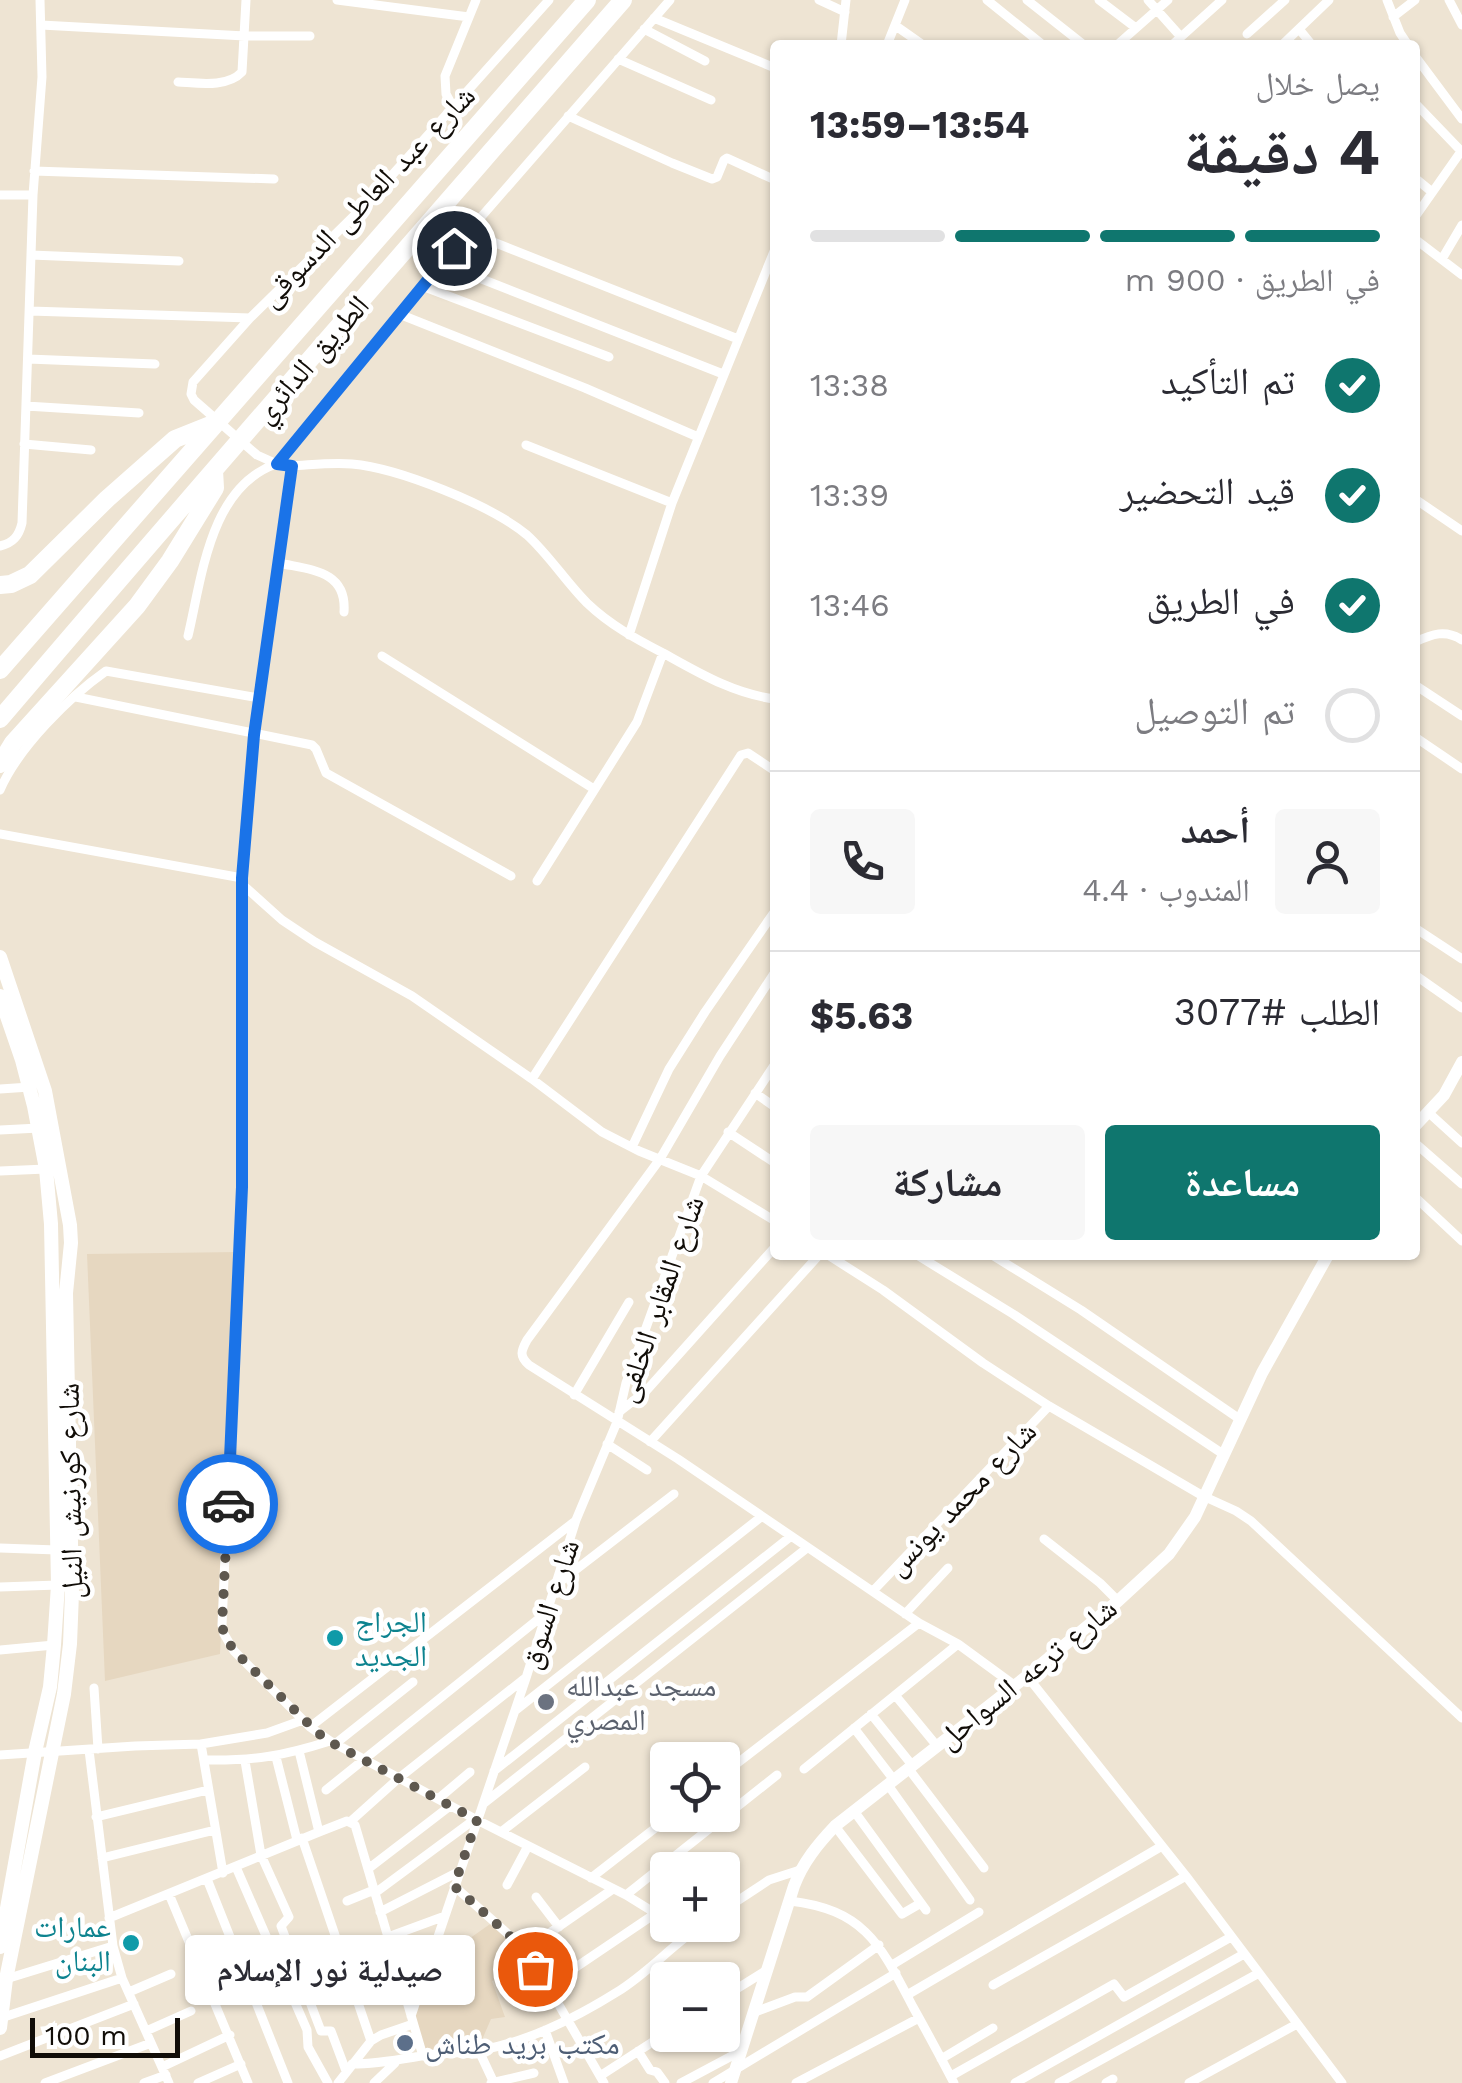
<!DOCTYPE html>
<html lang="ar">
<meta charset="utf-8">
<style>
body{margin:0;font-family:"Work Sans","Noto Naskh Arabic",sans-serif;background:#f7f7f7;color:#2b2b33;direction:rtl;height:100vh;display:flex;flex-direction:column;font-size:38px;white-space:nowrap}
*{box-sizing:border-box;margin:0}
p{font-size:32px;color:#7c7c81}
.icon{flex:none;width:55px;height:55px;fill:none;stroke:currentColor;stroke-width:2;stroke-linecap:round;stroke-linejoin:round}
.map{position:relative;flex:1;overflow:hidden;direction:ltr}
.side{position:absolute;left:770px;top:40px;width:650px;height:1220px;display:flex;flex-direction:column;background:#fff;border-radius:10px;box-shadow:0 2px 8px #0004;direction:rtl}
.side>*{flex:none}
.controls{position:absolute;left:650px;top:1742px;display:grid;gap:20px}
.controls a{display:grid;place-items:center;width:90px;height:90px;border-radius:10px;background:#fff;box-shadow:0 2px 8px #0004;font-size:50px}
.scale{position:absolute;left:30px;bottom:25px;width:150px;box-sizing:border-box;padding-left:10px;border:5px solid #110d08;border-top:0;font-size:28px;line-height:35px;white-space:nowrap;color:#110d08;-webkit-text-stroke:8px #fff;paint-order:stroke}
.pin{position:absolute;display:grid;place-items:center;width:85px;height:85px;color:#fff;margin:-42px;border:5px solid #fff;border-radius:50%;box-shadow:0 2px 10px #0007}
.courier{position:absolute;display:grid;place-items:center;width:100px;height:100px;margin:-50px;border:8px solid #1a73e8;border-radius:50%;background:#fff;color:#222;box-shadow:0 2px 12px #0007}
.bubble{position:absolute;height:70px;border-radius:10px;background:#fff;box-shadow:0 2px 8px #0004;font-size:32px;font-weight:700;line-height:70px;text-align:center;direction:rtl}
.summary em{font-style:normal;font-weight:700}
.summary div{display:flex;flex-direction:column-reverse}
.summary{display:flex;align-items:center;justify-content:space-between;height:170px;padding:0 40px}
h1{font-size:65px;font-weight:700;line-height:75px}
.bar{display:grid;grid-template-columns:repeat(4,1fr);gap:15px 10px;align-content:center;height:120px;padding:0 40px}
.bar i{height:12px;border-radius:8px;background:#e1e1e2}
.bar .active{background:#0f766e}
.bar p{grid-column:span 4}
.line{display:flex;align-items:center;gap:25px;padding:0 40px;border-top:2px solid #e1e1e2}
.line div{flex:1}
.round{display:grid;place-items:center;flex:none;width:105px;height:105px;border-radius:10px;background:#f7f7f7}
ol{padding:0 40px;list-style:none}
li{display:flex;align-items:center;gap:30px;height:110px}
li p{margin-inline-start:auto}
li .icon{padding:10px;border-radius:50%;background:#0f766e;color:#fff;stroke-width:4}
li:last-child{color:#7c7c81}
li i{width:55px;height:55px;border:5px solid #e1e1e2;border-radius:50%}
.primary-button{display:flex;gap:20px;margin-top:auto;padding:20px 40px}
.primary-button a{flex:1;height:115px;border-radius:10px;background:#0f766e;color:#fff;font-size:40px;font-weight:700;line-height:115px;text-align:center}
.primary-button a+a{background:#f7f7f7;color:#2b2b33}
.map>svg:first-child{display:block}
</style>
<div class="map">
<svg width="1462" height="2083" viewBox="0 0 1462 2083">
<rect width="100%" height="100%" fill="#eee4d3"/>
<path fill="#e6d7c0" d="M238,1252l-18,402 -115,27 -18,-427z
M493,1922l37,45 -38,14 13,36 -14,2 -13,30 -52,2 -12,-33 21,-63h11z"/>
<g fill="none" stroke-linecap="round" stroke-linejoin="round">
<path stroke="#fff" stroke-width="9" d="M337,0l132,17
M549,0l-182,203 -117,115 -57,64 -2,12 3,6 63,55 20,9 164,-201 229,-263
M819,0l26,12
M987,0l56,45
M1027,0l57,45
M1099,0l37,28
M1148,0l33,37
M1387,0l13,33 8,12
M1449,0l13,25
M1393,17l22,-17
M654,18l121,50
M41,25l204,11h65
M896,26l27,19
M644,29l61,32
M1299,29l13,16
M1247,34l38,-34
M841,45l5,-45
M887,45l18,-45
M1117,45l51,-45
M1172,45l50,-45
M1282,45l47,-45
M1415,56l47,63
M618,59l93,41
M178,82c20,1 49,6 64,-10l4,-72
M1415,103l46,48
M453,107l-7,-13 -1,-18 31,-76
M568,116l104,47 40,16 5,-2 7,-17 3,-2 48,22
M34,171l240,8
M1415,178l17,14
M0,195h33
M1415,217l47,-67
M468,232l270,107
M1415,239l47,36
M31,255l148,6
M1442,259l20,-34
M441,263l282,111
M422,286l187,71
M30,311l220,7
M399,314l186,74 113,49
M28,359l127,5
M26,406l113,7
M24,444l67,6
M526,445l146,58
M291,466c20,-1 41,-4 61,-2 46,4 139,41 175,71 22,20 39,47 60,68 23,22 49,36 76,50 36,20 71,41 112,46
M293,466l-39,269 -12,143 -1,309 -19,438 2,9 10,17 76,76 20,14 147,79 149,75 42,26
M1415,499l47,32
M0,546c13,-3 19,-10 22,-23l11,-328 9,-118 -2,-77
M279,563c31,7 68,7 65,49
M629,635l43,-132 103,-254
M188,636c14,-59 22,-149 88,-172
M1415,642c17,-8 31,-13 47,-2
M382,656l212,133
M1415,685l47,31
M76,697l236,48 4,4 10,24 185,103
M1415,737l47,32
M0,790c18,-42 69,-93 106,-119l153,27
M0,834l242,44
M537,881l100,-159 26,-69
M243,885l39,35 33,22 97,54 120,83 70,53 37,19 62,25 74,45
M1415,928l47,31
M775,972l-55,84 -60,103 -133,181c-6,11 -8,16 2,25l149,94 241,164 39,21 56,41
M1415,975l47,33
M532,1079l209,-324 7,-2 27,18
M0,1089l30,-2
M755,1093l20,14
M1429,1113l33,30
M0,1130l39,-2
M728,1132l47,31
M1415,1143l47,41
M632,1147l37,-78 36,-57 70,-101
M0,1171l46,-2
M1415,1197l47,44
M828,1255l55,35 100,73 66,43 154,90 33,15 15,10 211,197
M917,1255l96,59 210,140
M992,1255l89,55 160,110
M574,1395l55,-93
M619,1412l27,-21 129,-144
M650,1442l169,-187
M607,1444l40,26
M1044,1539l56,44 18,18
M0,1548l57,2
M556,1585l118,-91
M0,1587l58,-2
M873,1591l176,-185
M905,1614l43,-46
M0,1650l54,-5
M1027,1676l159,200 156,207
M94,1688l4,61
M895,1695l42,51
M516,1710l245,-193
M871,1714l41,51
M310,1727l264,-205
M854,1728l40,52
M201,1744l22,129
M335,1744l78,-62
M89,1750l24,196 9,32 47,105
M299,1751l20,81
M0,1755l135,-9 66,-2 66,-11 36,-13
M276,1757l21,83
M204,1760c49,1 79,-4 126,-19
M245,1761l16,94 28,62 -8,9 40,105h10l15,40
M908,1768l76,100
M804,1769l154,-125
M494,1771l296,-234
M722,1775l197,-152
M888,1785l82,115
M326,1790l220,-177
M438,1799l32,-27
M483,1804l324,-256
M854,1811l72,99
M96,1817l112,-27
M351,1821l48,-43 125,-99
M835,1826l67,88 19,-11
M501,1832l84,-65
M302,1838l69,203
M102,1858l113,-28
M236,1867l71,163 1,17 20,36
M368,1869l82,-63
M712,1870l6,-5
M591,1878l81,-63
M207,1879l81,204
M507,1885l21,-39
M454,1886l55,49 39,51 56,97
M375,1893l100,-74
M169,1894l79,189
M626,1895l151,-120
M536,1897l23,30
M347,1901l27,-11
M790,1901c76,9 91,45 123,106 14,25 28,51 41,76
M722,1911l47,-31 31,-10
M380,1912l80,-41
M109,1918l210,-86 28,-11 8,4 68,231
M388,1937l57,-21
M522,1952l91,-63
M892,1965l87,-53
M6,1979l107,-33
M993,1985l193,-109
M548,1986l120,-81
M129,1992l42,-18
M907,1995l255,-149
M722,1998l45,-28
M755,2012l40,-15h12l72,-52
M411,2016l115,-338 50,-158 41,-98 9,-39 75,-207 74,-112
M1,2018l121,-40
M545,2030l19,53
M146,2031l45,-20
M479,2051l15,32
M638,2051l12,19 7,2 8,11
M0,2056l134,-52
M941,2059l52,-31
M352,2064c24,0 45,-4 69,-8 20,-4 41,-2 61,-6 48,-9 95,-33 135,-58 31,-19 55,-47 85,-67
M162,2067l68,-32
M600,2076l68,-44
M951,2076l163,-92 10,13 107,-60
M45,2083l106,-40
M144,2083l22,-8
M198,2083l43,-19
M338,2083l33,-42 10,-6 32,-11
M374,2083l21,-20
M491,2083l43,-10
M681,2083l60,-32
M713,2083l183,-110
M796,2083l123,-65
M1015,2083l229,-129
M1059,2083l200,-110
M1106,2083l7,-4
M1189,2083l108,-59"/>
<path stroke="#fff" stroke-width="12" d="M1415,1126l29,-31 18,-33
M731,2083l63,-197c9,-24 24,-42 41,-60l192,-150 91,-75 51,-47 26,-37 67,-144 66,-118"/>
<path stroke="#fff" stroke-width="14" d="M0,957l45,134 25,134 1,18 -5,50 6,300 -2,51 -6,50 -58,285 -6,49
M0,996l22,64 12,46 12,63 5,55 7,361 -4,60 -4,42 -15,65 -35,195"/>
<path stroke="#fff" stroke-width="18" d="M0,585l11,-1 19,-9 77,-76 68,-60 40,-16
M0,670l587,-670
M0,719c205,-241 415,-480 623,-719
M0,764l13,-21 124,-137 33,-45 45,-73 -1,-18"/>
</g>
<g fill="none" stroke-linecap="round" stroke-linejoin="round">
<path stroke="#5e584f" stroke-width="10" stroke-dasharray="0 18" d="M228,1504l-6,121 2,9 10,17 84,82 16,11 143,76 -23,66 55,49 26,34"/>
<path stroke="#1a73e8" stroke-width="12" d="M228,1504l14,-317v-309l12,-143 38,-269 -15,-2 177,-216"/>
</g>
<g fill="#0f9aa8" stroke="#fff" stroke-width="4">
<circle cx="335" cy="1638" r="10"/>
<circle cx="131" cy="1943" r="10"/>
</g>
<circle fill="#6b7280" stroke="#fff" stroke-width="4" cx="546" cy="1702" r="10"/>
<circle fill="#5c6f8a" stroke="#fff" stroke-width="4" cx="405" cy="2043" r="10"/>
<g text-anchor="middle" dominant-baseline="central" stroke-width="9" stroke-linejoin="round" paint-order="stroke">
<g font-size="30" fill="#110d08" stroke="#fff">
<text transform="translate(367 196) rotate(-46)">شارع عبد العاطى الدسوقى</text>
<text transform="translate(311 359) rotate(-49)">الطريق الدائري</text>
<text transform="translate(659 1299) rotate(-71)">شارع المقابر الخلفى</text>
<text transform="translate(70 1491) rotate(-91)">شارع كورنيش النيل</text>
<text transform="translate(961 1498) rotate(-46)">شارع محمد يونس</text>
<text transform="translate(549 1604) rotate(-72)">شارع السوق</text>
<text transform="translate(1027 1673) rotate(-39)">شارع ترعه السواحل</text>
</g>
<g font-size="30" fill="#0d838f" stroke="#fff" text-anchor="start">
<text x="355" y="1621">الجراج<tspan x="355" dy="34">الجديد</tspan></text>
<text x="111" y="1926" text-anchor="end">عمارات<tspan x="111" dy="34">البنان</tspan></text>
</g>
<g font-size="30" fill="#5b616d" stroke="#fff" text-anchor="start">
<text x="566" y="1685">مسجد عبدالله<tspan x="566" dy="34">المصري</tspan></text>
</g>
<g font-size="30" fill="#4e5e75" stroke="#fff" text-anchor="start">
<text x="425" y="2043">مكتب بريد طناش</text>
</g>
</g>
</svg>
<div class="controls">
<a><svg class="icon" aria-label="locate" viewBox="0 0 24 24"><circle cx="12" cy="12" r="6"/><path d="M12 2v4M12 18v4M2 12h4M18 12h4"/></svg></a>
<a>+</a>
<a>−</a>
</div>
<div class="scale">100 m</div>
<div class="pin" style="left:535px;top:1969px;background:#ea580c"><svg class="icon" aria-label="bag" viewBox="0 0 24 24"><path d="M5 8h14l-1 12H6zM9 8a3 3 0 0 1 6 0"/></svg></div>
<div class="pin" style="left:454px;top:248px;background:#1f2937"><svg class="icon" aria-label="home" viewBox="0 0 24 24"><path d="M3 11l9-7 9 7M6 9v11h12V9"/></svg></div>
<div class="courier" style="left:228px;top:1504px"><svg class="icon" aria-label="car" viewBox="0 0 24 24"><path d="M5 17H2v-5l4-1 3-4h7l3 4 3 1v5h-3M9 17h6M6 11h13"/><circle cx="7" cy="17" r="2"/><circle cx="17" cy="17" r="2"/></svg></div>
<div class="bubble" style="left:185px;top:1935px;width:290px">صيدلية نور الإسلام</div>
<section class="side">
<div class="summary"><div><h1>4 دقيقة</h1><p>يصل خلال</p></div><em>13:54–13:59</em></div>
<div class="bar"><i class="active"></i><i class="active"></i><i class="active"></i><i></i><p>في الطريق · 900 m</p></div>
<ol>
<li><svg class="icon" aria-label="check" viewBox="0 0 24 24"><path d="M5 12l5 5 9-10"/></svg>تم التأكيد<p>13:38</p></li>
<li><svg class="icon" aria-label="check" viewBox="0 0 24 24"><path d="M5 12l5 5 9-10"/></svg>قيد التحضير<p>13:39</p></li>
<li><svg class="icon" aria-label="check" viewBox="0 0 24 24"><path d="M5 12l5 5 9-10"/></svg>في الطريق<p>13:46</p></li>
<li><i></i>تم التوصيل</li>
</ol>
<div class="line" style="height:180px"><a class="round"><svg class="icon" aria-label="person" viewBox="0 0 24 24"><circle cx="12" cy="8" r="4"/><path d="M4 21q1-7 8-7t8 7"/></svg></a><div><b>أحمد</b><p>المندوب · 4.4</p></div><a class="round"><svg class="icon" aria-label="phone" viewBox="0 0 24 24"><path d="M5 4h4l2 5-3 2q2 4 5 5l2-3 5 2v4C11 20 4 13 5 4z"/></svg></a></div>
<div class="line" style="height:130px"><div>الطلب #3077</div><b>$5.63</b></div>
<div class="primary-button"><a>مساعدة</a><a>مشاركة</a></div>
</section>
</div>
